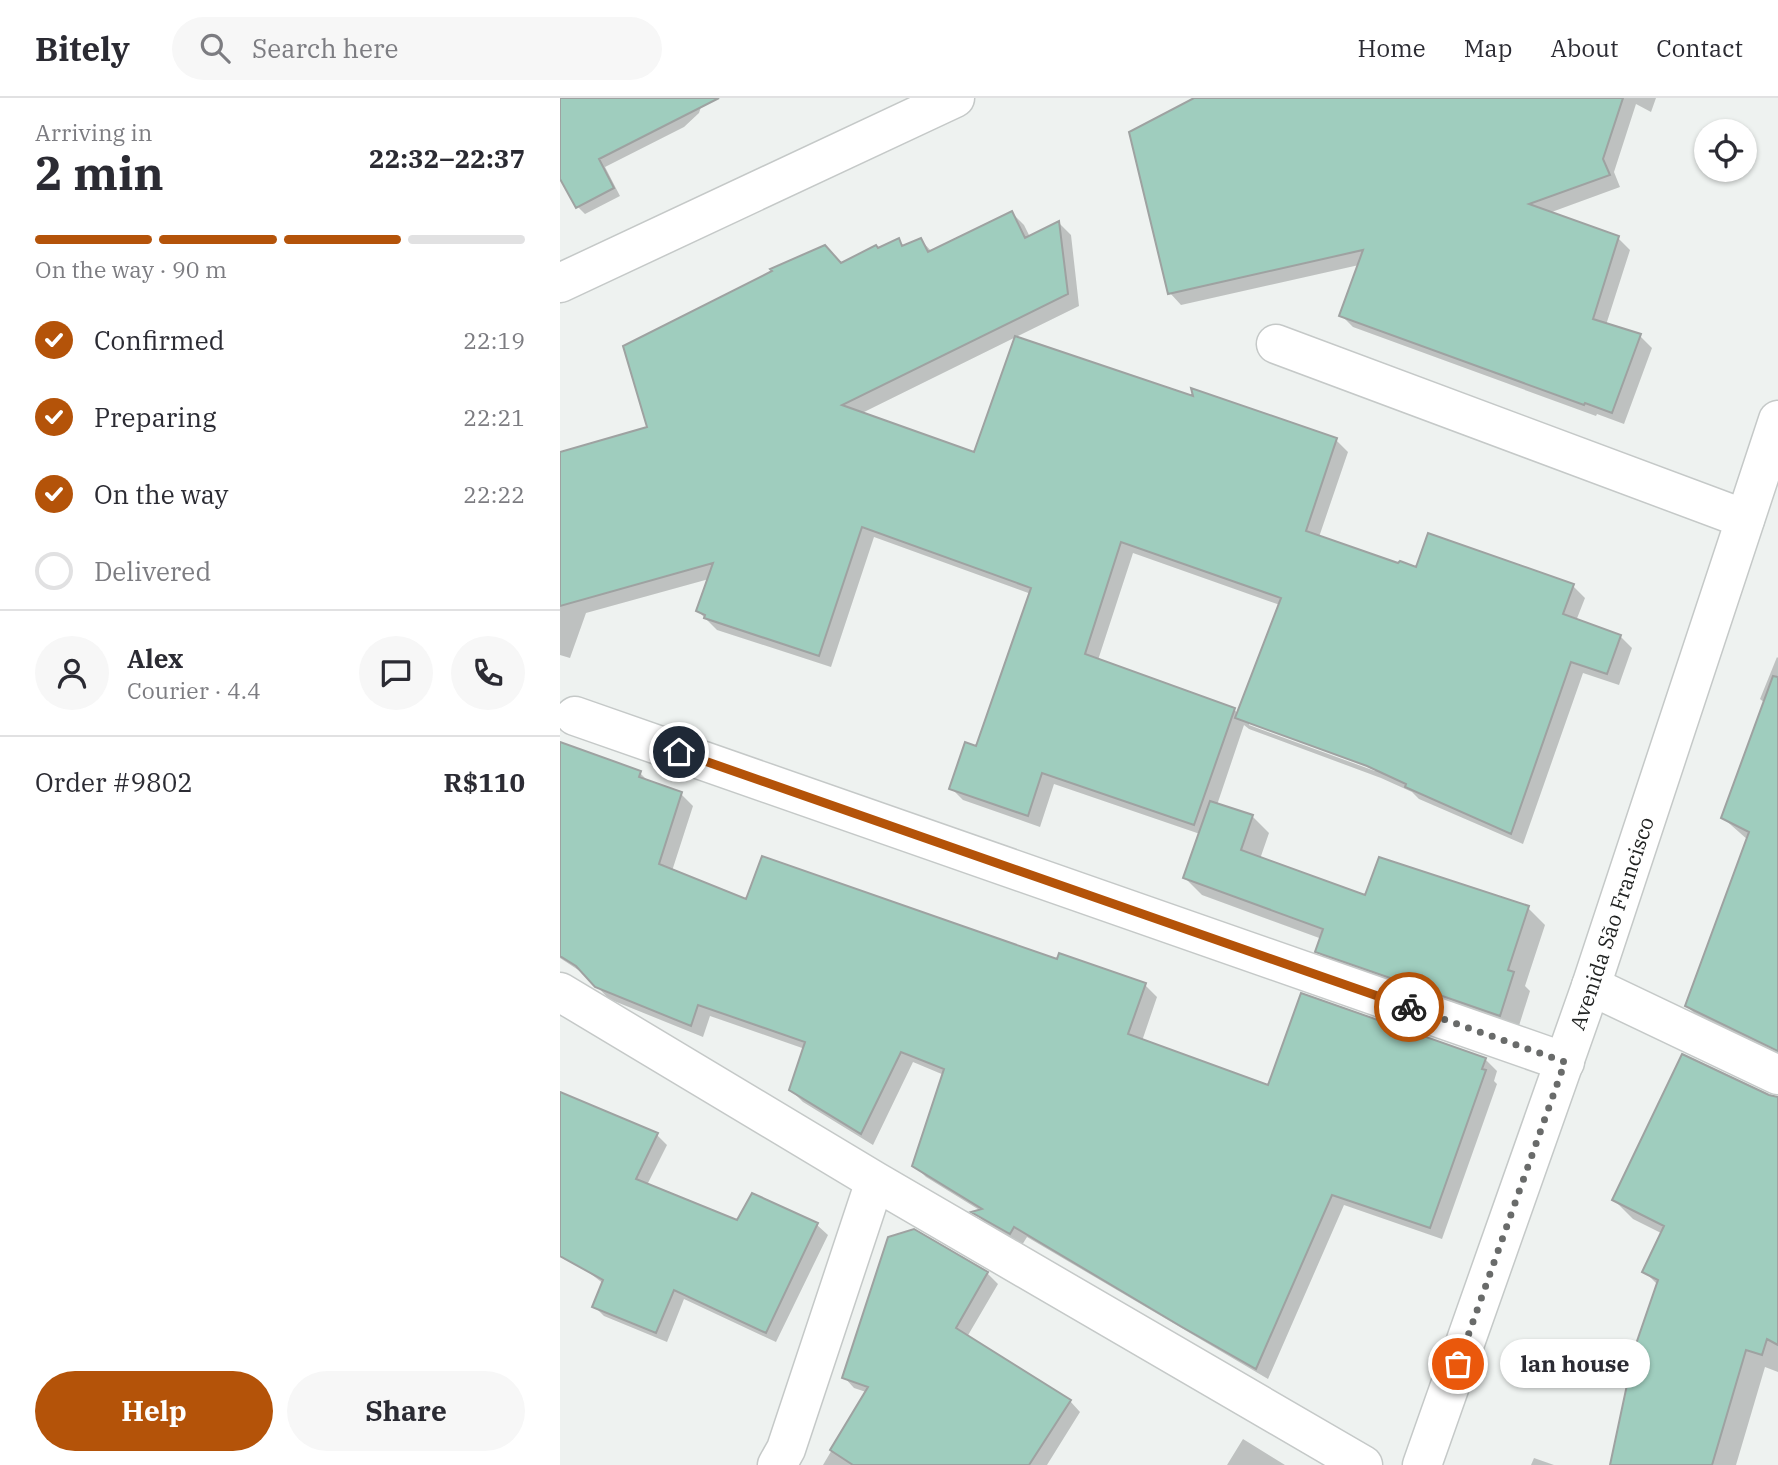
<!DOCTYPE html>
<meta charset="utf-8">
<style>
body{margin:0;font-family:"IBM Plex Serif",serif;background:#f7f7f7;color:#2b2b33;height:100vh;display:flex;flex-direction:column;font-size:26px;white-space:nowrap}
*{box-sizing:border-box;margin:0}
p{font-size:23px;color:#7c7c81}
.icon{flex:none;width:38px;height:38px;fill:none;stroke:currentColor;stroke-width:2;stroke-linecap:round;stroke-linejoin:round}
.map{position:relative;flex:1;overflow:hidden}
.panel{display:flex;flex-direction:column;background:#fff;width:560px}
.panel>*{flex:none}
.controls{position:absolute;left:1134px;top:21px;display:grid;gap:14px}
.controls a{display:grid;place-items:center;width:63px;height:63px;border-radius:50%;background:#fff;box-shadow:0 2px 5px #0004;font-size:35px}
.pin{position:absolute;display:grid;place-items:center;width:60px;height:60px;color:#fff;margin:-30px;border:4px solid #fff;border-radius:50%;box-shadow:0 2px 7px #0007}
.courier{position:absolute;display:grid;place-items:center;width:70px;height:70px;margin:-35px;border:5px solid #b45309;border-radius:50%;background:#fff;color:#222;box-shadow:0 2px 9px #0007}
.bubble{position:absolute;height:49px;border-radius:24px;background:#fff;box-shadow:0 2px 5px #0004;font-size:23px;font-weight:800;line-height:49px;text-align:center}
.head em{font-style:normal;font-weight:800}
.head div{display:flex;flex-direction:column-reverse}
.head{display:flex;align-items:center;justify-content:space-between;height:119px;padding:0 35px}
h1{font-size:46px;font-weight:800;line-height:52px}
.bar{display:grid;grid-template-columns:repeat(4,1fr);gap:10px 7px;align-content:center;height:84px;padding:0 35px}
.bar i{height:9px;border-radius:5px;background:#e1e1e2}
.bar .active{background:#b45309}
.bar p{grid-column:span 4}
.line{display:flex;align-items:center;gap:18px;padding:0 35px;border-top:2px solid #e1e1e2}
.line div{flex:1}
.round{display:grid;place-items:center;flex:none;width:74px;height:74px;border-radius:37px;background:#f7f7f7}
ol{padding:0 35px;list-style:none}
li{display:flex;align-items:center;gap:21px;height:77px}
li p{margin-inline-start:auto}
li .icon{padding:7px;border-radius:50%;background:#b45309;color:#fff;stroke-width:4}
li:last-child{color:#7c7c81}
li i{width:38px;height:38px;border:4px solid #e1e1e2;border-radius:50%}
.cta{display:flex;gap:14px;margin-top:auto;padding:14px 35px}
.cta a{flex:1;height:80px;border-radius:42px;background:#b45309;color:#fff;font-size:28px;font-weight:800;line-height:80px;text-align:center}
.cta a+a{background:#f7f7f7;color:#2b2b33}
header{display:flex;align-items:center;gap:42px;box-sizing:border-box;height:98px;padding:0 35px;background:#fff;border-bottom:2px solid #e1e1e2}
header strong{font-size:33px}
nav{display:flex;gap:38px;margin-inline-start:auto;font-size:24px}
.search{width:490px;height:63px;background:#f7f7f7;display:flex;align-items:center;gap:18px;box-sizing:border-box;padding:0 24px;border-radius:38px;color:#7c7c81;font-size:26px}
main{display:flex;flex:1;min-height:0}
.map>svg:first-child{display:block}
</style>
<header>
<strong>Bitely</strong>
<div class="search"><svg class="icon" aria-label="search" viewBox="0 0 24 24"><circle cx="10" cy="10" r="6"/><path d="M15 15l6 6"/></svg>Search here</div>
<nav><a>Home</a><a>Map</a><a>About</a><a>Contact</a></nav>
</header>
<main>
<section class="panel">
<div class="head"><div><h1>2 min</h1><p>Arriving in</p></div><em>22:32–22:37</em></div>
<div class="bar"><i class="active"></i><i class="active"></i><i class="active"></i><i></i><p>On the way · 90 m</p></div>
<ol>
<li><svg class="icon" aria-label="check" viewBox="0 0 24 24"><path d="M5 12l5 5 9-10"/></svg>Confirmed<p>22:19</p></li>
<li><svg class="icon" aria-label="check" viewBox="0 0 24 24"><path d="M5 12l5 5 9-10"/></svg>Preparing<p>22:21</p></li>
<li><svg class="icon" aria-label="check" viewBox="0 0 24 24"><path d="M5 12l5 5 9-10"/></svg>On the way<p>22:22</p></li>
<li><i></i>Delivered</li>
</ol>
<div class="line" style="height:126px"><a class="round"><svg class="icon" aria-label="person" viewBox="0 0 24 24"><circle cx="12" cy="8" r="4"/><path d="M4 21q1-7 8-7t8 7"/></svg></a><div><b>Alex</b><p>Courier · 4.4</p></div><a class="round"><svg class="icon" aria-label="chat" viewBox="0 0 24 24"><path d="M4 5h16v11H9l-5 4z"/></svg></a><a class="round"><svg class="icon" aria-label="phone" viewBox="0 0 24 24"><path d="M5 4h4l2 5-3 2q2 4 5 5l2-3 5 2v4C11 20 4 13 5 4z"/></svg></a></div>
<div class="line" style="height:91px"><div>Order #9802</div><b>R$110</b></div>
<div class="cta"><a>Help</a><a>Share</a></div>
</section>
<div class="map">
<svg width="1218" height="1367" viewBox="0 0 1218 1367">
<rect width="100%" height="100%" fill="#eef2f0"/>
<path fill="#0003" fill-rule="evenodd" d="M0,0h144l-5,15 -15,14 -79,40 15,29 -35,18 -7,-7 -18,-34z
M637,0h459l-5,14 -15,-8 -22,68 6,15 -71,26 69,25 12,12 -24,75 34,11 12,12 -28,76 -27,-10 -1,2 -243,-89 -12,-12 18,-50 -178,40 -11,-12z
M452,115l12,12 6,12 29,-14 12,12 8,71 -219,108 115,41 220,-56 141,41 12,12 -29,85 80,28 18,4 156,17 12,12 -9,23 44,15 12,12 -13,37 -36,-12 -60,171 -104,-45 -7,-7 -31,-14 -132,-49 -5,-4 -27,80 35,11 17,17 -9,26 106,38 162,11 17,17 -20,61 5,5 -13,41 -183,-64 -17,-17 5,-12 -120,-44 -17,-17 15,-44 -146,-50 -14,43 -77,-27 -12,-12 27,-40 53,-154 -157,-57 -43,130 -114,-37 -19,-19 11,-32 -123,34 -16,45 -10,-3v-202l89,-25 192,-164 57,-24 6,7 17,-7 11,12zM573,455l147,52 -42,109 -4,-5 -136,-49zM689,623l127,47 -1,3 -126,-46z
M1217,559l1,1v401l-72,-34 -19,-19 61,-166 -25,-22 42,-115 -5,-4z
M0,648l80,27 10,10 31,11 12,12 -21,65 75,31 311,59 87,24 12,12 -15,44 127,46 216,-28 12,12 -3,10 3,3 -55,155 -98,-34 -76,174 -241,-142 -5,8 -37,-22 -10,-10 6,-2 -55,-34 -12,-12 30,-90 -31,-13 -40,83 -70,-43 -12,-12 14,-41 -95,-33 -7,21 -94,-38 -23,-24 -26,-17z
M0,996l97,41 10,10 -20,40 91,37 15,-27 64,30 11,10 -52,107 -92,-43 -17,43 -63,-26 -10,-10 10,-22 -21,-16 -23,-28z
M1209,999l9,1v274l-13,-5 -29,98h-123l45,-180 -13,-13 18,-38 -30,-15 -19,-19z
M427,1175l11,11 -31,53 103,64 10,11 -33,53h-224l43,-73 -12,-4 -10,-11z
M683,1341l42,26h-58z
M974,1360l20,7h-23z"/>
<path fill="#9fcdbe" stroke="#9ea2a1" stroke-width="2" d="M0,0h159l-120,61 15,29 -38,20 -16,-29z
M634,0h429l-20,61 7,16 -81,29 90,32 -26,83 48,15 -29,79 -27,-10 -1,2 -245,-89 24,-66 -195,44 -39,-162z
M452,113l13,27 34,-17 9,73 -226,111 132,47 41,-116 178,60 -2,-8 146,50 -31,93 92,32 2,-2 16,6 12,-34 146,51 -11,30 58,21 -14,39 -36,-12 -60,172 -106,-47 1,-3 -39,-18 -132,-48 46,-120 -160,-56 -36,112 150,54 -41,117 -152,-52 -14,43 -79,-27 16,-47 11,4 55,-158 -169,-61 -43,129 -115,-38 1,-3 -9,-4 17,-48 -153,43v-154l87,-25 -24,-81 149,-75 -2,-2 55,-24 16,18 35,-18 2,3 21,-10 3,8 19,-8 7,14z
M1213,578l5,1v374l-93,-45 64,-174 -28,-14z
M0,644l81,29 -2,6 43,15 -23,72 87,35 16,-43 295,103 2,-6 87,30 -18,51 140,51 33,-92 185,65 -4,11 4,1 -56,158 -98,-33 -76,174 -74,-42 -168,-100 -4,7 -39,-22 11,-3 -70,-43 32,-97 -43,-17 -40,82 -72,-44 16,-48 -107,-37 -7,21 -96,-39 -19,-21 -16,-10z
M650,703l43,14 -12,35 124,45 14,-38 150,49 -21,64 6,2 -14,44 -185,-64 8,-23 -140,-51z
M1122,956l87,41 9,2v248l-11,-6 -5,16 -16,-5 -34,115h-102l25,-118 23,-67 -16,-8 22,-46 -52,-26z
M0,994l98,41 -22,46 101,41 15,-27 66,30 -52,110 -92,-43 -18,43 -64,-26 11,-27 -43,-24z
M354,1131l74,43 -32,56 115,72 -42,65h-176l-23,-15 38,-63 -26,-9 46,-141z"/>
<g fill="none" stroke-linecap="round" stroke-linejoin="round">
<g stroke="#c5c9c8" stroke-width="41">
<path id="street" d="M0,185l395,-185
M716,246l469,175
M15,618l990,346
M1031,888l187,89
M0,894l315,189 488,284
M217,1367l9,-16 89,-268"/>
</g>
<g stroke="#c5c9c8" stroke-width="41">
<g id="secondary">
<path id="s1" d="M862,1367l169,-479 187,-566"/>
</g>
</g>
<use href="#street" stroke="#fff" stroke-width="38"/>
<use href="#secondary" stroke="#fff" stroke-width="38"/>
</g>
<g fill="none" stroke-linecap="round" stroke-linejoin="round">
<path stroke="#696b6a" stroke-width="7" stroke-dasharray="0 12.6" d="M849,909l156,55 -107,302"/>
<path stroke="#b45309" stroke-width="9" d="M119,654l730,255"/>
</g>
<g text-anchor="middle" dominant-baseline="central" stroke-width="5" stroke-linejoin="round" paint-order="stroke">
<g font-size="21" fill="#212322" stroke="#fcfffe">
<text stroke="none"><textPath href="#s1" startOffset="574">Avenida São Francisco</textPath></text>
</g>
</g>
</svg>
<div class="controls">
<a><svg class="icon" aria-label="locate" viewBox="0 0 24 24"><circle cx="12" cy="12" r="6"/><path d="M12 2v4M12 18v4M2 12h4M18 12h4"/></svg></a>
</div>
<div class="pin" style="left:898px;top:1266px;background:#ea580c"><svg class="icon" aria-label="bag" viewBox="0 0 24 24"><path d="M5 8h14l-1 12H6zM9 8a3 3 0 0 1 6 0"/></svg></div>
<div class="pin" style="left:119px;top:654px;background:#1f2937"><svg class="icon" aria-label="home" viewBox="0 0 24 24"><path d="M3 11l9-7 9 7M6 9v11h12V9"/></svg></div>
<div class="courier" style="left:849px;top:909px"><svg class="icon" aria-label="bike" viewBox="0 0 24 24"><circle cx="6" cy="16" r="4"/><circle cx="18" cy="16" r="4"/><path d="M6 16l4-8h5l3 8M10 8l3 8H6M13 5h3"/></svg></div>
<div class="bubble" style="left:940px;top:1241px;width:150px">lan house</div>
</div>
</main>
